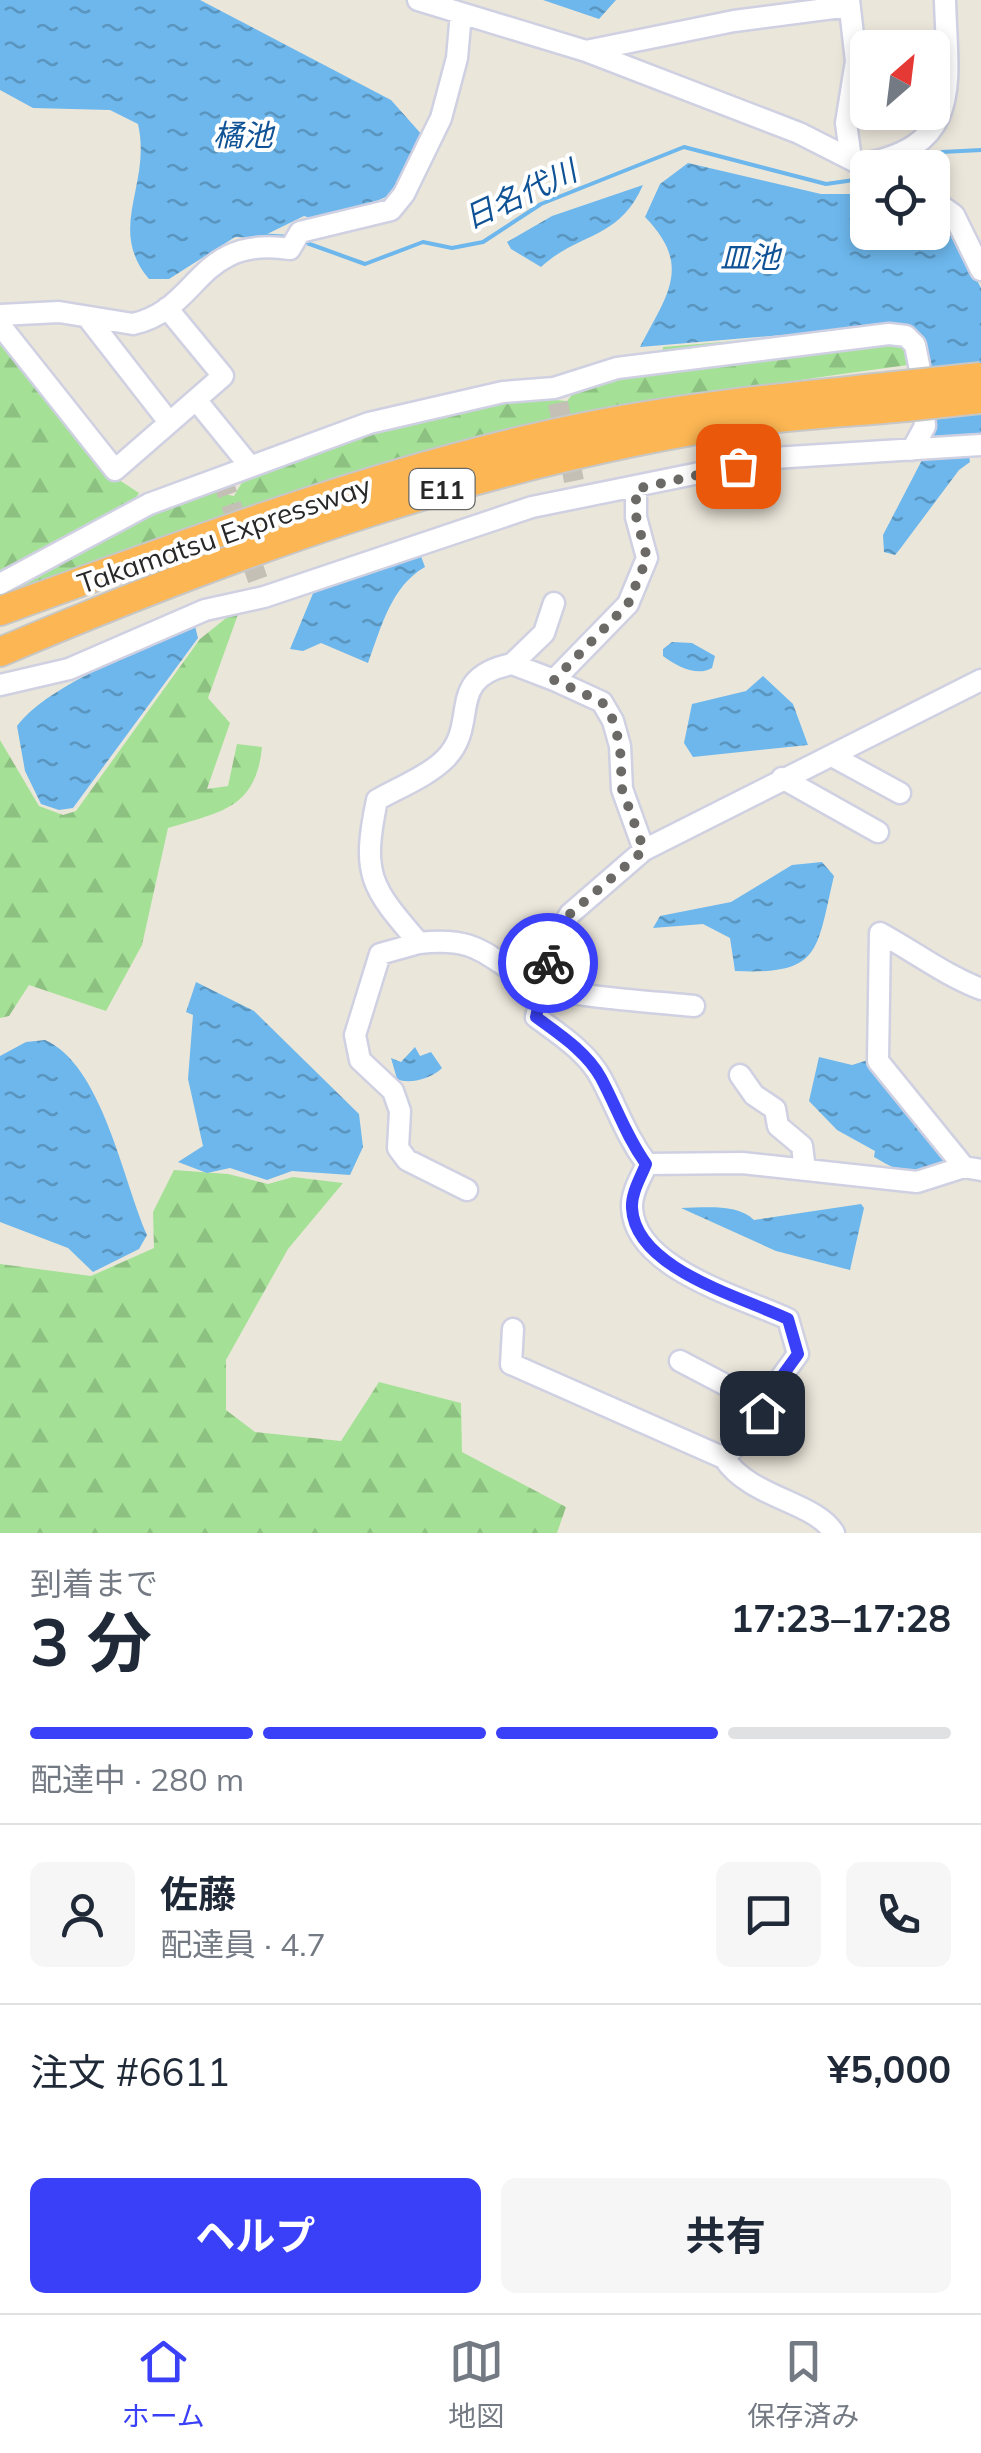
<!DOCTYPE html>
<html lang="ja">
<meta charset="utf-8">
<style>
body{margin:0;font-family:Mulish,"Noto Sans JP",sans-serif;background:#f6f6f7;color:#1f2937;height:100vh;display:flex;flex-direction:column;font-size:38px;white-space:nowrap}
*{box-sizing:border-box;margin:0}
p{font-size:32px;color:#747a83}
.icon{flex:none;width:55px;height:55px;fill:none;stroke:currentColor;stroke-width:2;stroke-linecap:round;stroke-linejoin:round}
.map{position:relative;height:1533px;overflow:hidden}
.details{display:flex;flex-direction:column;background:#fff;flex:1}
.details>*{flex:none}
.needle{width:65px;rotate:28deg}
.fabs{position:absolute;left:850px;top:30px;display:grid;gap:20px}
.fabs a{display:grid;place-items:center;width:100px;height:100px;border-radius:15px;background:#fff;box-shadow:0 5px 15px #0003;font-size:50px}
.pin{position:absolute;display:grid;place-items:center;width:85px;height:85px;color:#fff;margin:-42px;border-radius:20px;box-shadow:0 5px 15px #0006}
.courier{position:absolute;display:grid;place-items:center;width:100px;height:100px;margin:-50px;border:8px solid #3a40f7;border-radius:50%;background:#fff;color:#222;box-shadow:0 2px 12px #0007}
.headline em{font-style:normal;font-weight:700}
.headline div{display:flex;flex-direction:column-reverse}
.headline{display:flex;align-items:center;justify-content:space-between;height:170px;padding:0 30px}
h1{font-size:65px;font-weight:700;line-height:75px}
.bar{display:grid;grid-template-columns:repeat(4,1fr);gap:15px 10px;align-content:center;height:120px;padding:0 30px}
.bar i{height:12px;border-radius:8px;background:#e0e1e3}
.bar .selected{background:#3a40f7}
.bar p{grid-column:span 4}
.line{display:flex;align-items:center;gap:25px;padding:0 30px;border-top:2px solid #e0e1e3}
.line div{flex:1}
.round{display:grid;place-items:center;flex:none;width:105px;height:105px;border-radius:15px;background:#f6f6f7}
.cta{display:flex;gap:20px;margin-top:auto;padding:20px 30px}
.cta a{flex:1;height:115px;border-radius:15px;background:#3a40f7;color:#fff;font-size:40px;font-weight:700;line-height:115px;text-align:center}
.cta a+a{background:#f6f6f7;color:#1f2937}
.dock{display:flex;justify-content:space-around;align-items:center;height:140px;border-top:2px solid #e0e1e3;background:#fff;font-size:28px;color:#747a83}
.dock a{display:grid;justify-items:center;gap:5px}
.dock .selected{color:#3a40f7}
.map>svg:first-child{display:block}
</style>
<div class="map">
<svg width="981" height="1533" viewBox="0 0 981 1533">
<defs>
<pattern id="forest-firs" width="22" height="20" patternUnits="userSpaceOnUse" patternTransform="scale(2.5)"><rect width="22" height="20" fill="#a4e196"/><path d="M5 1l3.5 6h-7zM16 11l3.5 6h-7z" fill="#8dc181"/></pattern>
<pattern id="water-ripples" width="26" height="14" patternUnits="userSpaceOnUse" patternTransform="scale(2.5)"><rect width="26" height="14" fill="#6db7ec"/><path d="M2 4q2-2 4 0t4 0M15 11q2-2 4 0t4 0" fill="none" stroke="#5a95bf"/></pattern>
</defs>
<rect width="100%" height="100%" fill="#ebe6da"/>
<path fill="url(#forest-firs)" d="M875,329l33,15 7,20c-160,22 -320,43 -477,84 -149,39 -292,98 -438,147v-256l101,129 38,25 -9,15 79,-17 25,5 10,-17c96,-31 222,-88 323,-78l12,-15 82,-18 2,-21z
M241,606l-33,92 22,25 -23,66 21,-3 9,-42 25,3c-6,62 -42,65 -94,81l-26,117 -36,66 -77,-26 -20,31 -9,2v-278l39,66 24,9 13,-4 124,-172z
M174,1170l54,4 40,10 25,-7 50,6 -55,66 -62,111v50l29,22 86,9 38,-59 82,21 1,49 104,55 -9,26h-557v-269l91,12 63,-28 -1,-36z"/>
<path fill="url(#water-ripples)" d="M0,0h200l191,100 32,36 -28,57 -69,30 -22,-7 -45,22 -24,-1 -66,42h-20c-43,-51 3,-94 -11,-155l-28,-14 -77,-2 -33,-18z
M543,0h73l-17,19z
M688,163l133,31h46l1,38h64l1,-22 11,7 37,71v150l-57,1v-81l-47,-31 -237,20c27,-52 53,-81 5,-130l15,-33z
M643,185c-24,55 -64,47 -102,82l-30,-18 -4,-7 45,-26z
M969,456l1,6 -11,8 -59,79 -5,6 -11,-3 -1,-17 39,-75z
M419,551l6,16c-34,19 -44,61 -57,96l-47,-20 -18,8 -13,-2 24,-58z
M195,626l3,12 -125,170 -14,2 -18,-6 -16,-33 -8,-45c34,-44 127,-76 178,-100z
M672,642l20,1 23,13 -3,12c-15,9 -36,-2 -49,-12v-7z
M763,676l30,28 15,41 -115,12 -9,-14 8,-39 54,-13z
M822,862l12,14c-18,75 -12,99 -99,95l-5,-33 -27,-14 -50,4 7,-12 71,-14 61,-37z
M196,982l58,29 105,103 4,33 -13,28 -58,-4 -25,9 -37,-12 -23,5 -29,-11 25,-16 -15,-67 5,-64 -7,-3z
M45,1040c57,25 77,138 102,195l-8,14 -46,23 -25,-24 -68,-26v-166l26,-14z
M415,1047l5,9 11,-4 11,16c-10,10 -32,17 -45,11l-6,-21 10,4z
M819,1057l33,8 19,-6 78,101c-35,16 -41,17 -75,-3l1,-6 -38,-21 -28,-29z
M861,1204l3,4 -14,62 -74,-19 -95,-43c22,0 56,-5 73,12z"/>
<g fill="none" stroke-linecap="round" stroke-linejoin="round">
<path stroke="#6db7ec" stroke-width="4" d="M902,168l40,-16 39,-2
M257,235l34,2
M304,242l61,22 58,-22 29,6 31,-6 58,-38 143,-57 142,37 42,-6"/>
<path stroke="#c4c0b6" stroke-width="20" stroke-dasharray="20 10" stroke-linecap="butt" d="M558,403l16,78
M221,476l43,121"/>
<g stroke="#cfd0e1" stroke-width="25">
<path id="minor" d="M418,0l168,51 213,82 69,35
M849,0l7,61 -10,62 5,36
M586,51l148,-30 115,-15
M862,164c103,-18 85,-83 83,-164
M932,199l22,16 27,55
M0,315l59,-3 74,12c68,-15 63,-89 157,-75l10,-17 91,-22 13,-16 37,-76 16,-60 4,-45
M88,318l81,104
M0,325l115,145 108,-94 -56,-68
M197,401l52,64
M636,489v28l11,41 -19,46 -74,76 48,22 11,19 7,25 2,43 22,61
M0,584l149,-80 220,-81 134,-31 51,-4 63,-20 272,-34 17,2 9,9 4,20 6,61 -13,24
M512,664c-69,14 -31,59 -67,95 -17,17 -47,29 -68,41 -16,76 -6,87 42,143 67,-8 68,20 121,42 28,12 118,17 154,21
M554,680l-42,-16 32,-31 10,-30
M0,685l69,-16 136,-59 59,-13 268,-90 241,-49 208,-13
M832,756l68,37
M782,778l96,54
M419,943l-39,11 -25,81 5,25 33,31 7,20 -2,37 9,12 60,30
M740,1075l14,20 21,14 3,17 24,20 3,24
M647,1164c-21,-28 -30,-56 -46,-86 -14,-26 -42,-44 -65,-61l19,-77 15,-26 74,-64 337,-170
M964,1167l-86,-106 2,-128c35,19 63,41 101,56
M513,1329l-2,35 213,94
M680,1361l82,43
M834,1533c-18,-31 -84,-35 -110,-75l33,-34 5,-20 36,-50 -10,-35c-47,-22 -153,-50 -156,-111 -1,-15 9,-31 15,-44l95,-1 175,19 47,-15 17,3"/>
</g>
<g stroke="#c7c7c7" stroke-width="32">
<path id="highway" d="M0,611c195,-70 391,-146 595,-186 102,-20 206,-29 309,-40
M0,652c243,-103 491,-193 754,-231 49,-7 101,-9 151,-14"/>
</g>
<use href="#minor" stroke="#fff" stroke-width="20"/>
<use href="#highway" stroke="#fcb653" stroke-width="28"/>
<g stroke="#c7c7c7" stroke-width="32" stroke-linecap="butt">
<path id="highway-bridge" d="M904,385l77,-8
M905,407l76,-8"/>
</g>
<use href="#highway-bridge" stroke="#fcb653" stroke-width="28"/>
</g>
<g fill="none" stroke-linecap="round" stroke-linejoin="round">
<path stroke="#6c6a66" stroke-width="10" stroke-dasharray="0 18" d="M548,963l22,-49 74,-64 -22,-61 -2,-43 -7,-26 -11,-18 -48,-22 74,-76 19,-46 -11,-42v-27l102,-23"/>
<path stroke="#3a40f7" stroke-width="12" d="M548,963l-12,54c23,17 51,35 65,61 16,30 25,58 45,86 -5,13 -15,29 -14,44 3,61 110,89 156,111l10,35 -36,50v9"/>
</g>
<g text-anchor="middle" dominant-baseline="central" stroke-width="8" stroke-linejoin="round" paint-order="stroke">
<rect fill="#fff" stroke="#686868" stroke-width="2.5" x="409.5" y="469" width="65" height="40" rx="8"/>
<g font-size="25" font-weight="bold" fill="#282828">
<text x="442" y="489">E11</text>
</g>
<g font-size="28" fill="#282828" stroke="#fff">
<text transform="translate(224 534) rotate(-19)">Takamatsu Expressway</text>
</g>
<g font-size="30" font-style="italic" fill="#0f5295" stroke="#fff">
<text x="243" y="135">橘池</text>
<text transform="translate(520 194) rotate(-25)">日名代川</text>
<text x="750" y="257">皿池</text>
</g>
</g>
</svg>
<div class="fabs">
<a><svg class="needle" viewBox="-14 -14 28 28"><path d="M0-13l5 13h-10z" fill="#e53935"/><path d="M0 13l5-13h-10z" fill="#747a83"/></svg></a>
<a><svg class="icon" aria-label="locate" viewBox="0 0 24 24"><circle cx="12" cy="12" r="6"/><path d="M12 2v4M12 18v4M2 12h4M18 12h4"/></svg></a>
</div>
<div class="pin" style="left:738px;top:466px;background:#ea580c"><svg class="icon" aria-label="bag" viewBox="0 0 24 24"><path d="M5 8h14l-1 12H6zM9 8a3 3 0 0 1 6 0"/></svg></div>
<div class="pin" style="left:762px;top:1413px;background:#1f2937"><svg class="icon" aria-label="home" viewBox="0 0 24 24"><path d="M3 11l9-7 9 7M6 9v11h12V9"/></svg></div>
<div class="courier" style="left:548px;top:963px"><svg class="icon" aria-label="bike" viewBox="0 0 24 24"><circle cx="6" cy="16" r="4"/><circle cx="18" cy="16" r="4"/><path d="M6 16l4-8h5l3 8M10 8l3 8H6M13 5h3"/></svg></div>
</div>
<section class="details">
<div class="headline"><div><h1>3 分</h1><p>到着まで</p></div><em>17:23–17:28</em></div>
<div class="bar"><i class="selected"></i><i class="selected"></i><i class="selected"></i><i></i><p>配達中 · 280 m</p></div>
<div class="line" style="height:180px"><a class="round"><svg class="icon" aria-label="person" viewBox="0 0 24 24"><circle cx="12" cy="8" r="4"/><path d="M4 21q1-7 8-7t8 7"/></svg></a><div><b>佐藤</b><p>配達員 · 4.7</p></div><a class="round"><svg class="icon" aria-label="chat" viewBox="0 0 24 24"><path d="M4 5h16v11H9l-5 4z"/></svg></a><a class="round"><svg class="icon" aria-label="phone" viewBox="0 0 24 24"><path d="M5 4h4l2 5-3 2q2 4 5 5l2-3 5 2v4C11 20 4 13 5 4z"/></svg></a></div>
<div class="line" style="height:130px"><div>注文 #6611</div><b>¥5,000</b></div>
<div class="cta"><a>ヘルプ</a><a>共有</a></div>
</section>
<nav class="dock">
<a class="selected"><svg class="icon" aria-label="home" viewBox="0 0 24 24"><path d="M3 11l9-7 9 7M6 9v11h12V9"/></svg>ホーム</a>
<a><svg class="icon" aria-label="map" viewBox="0 0 24 24"><path d="M3 6l6-2 6 2 6-2v14l-6 2-6-2-6 2zM9 4v14M15 6v14"/></svg>地図</a>
<a><svg class="icon" aria-label="saved" viewBox="0 0 24 24"><path d="M7 4h10v16l-5-4-5 4z"/></svg>保存済み</a>
</nav>
